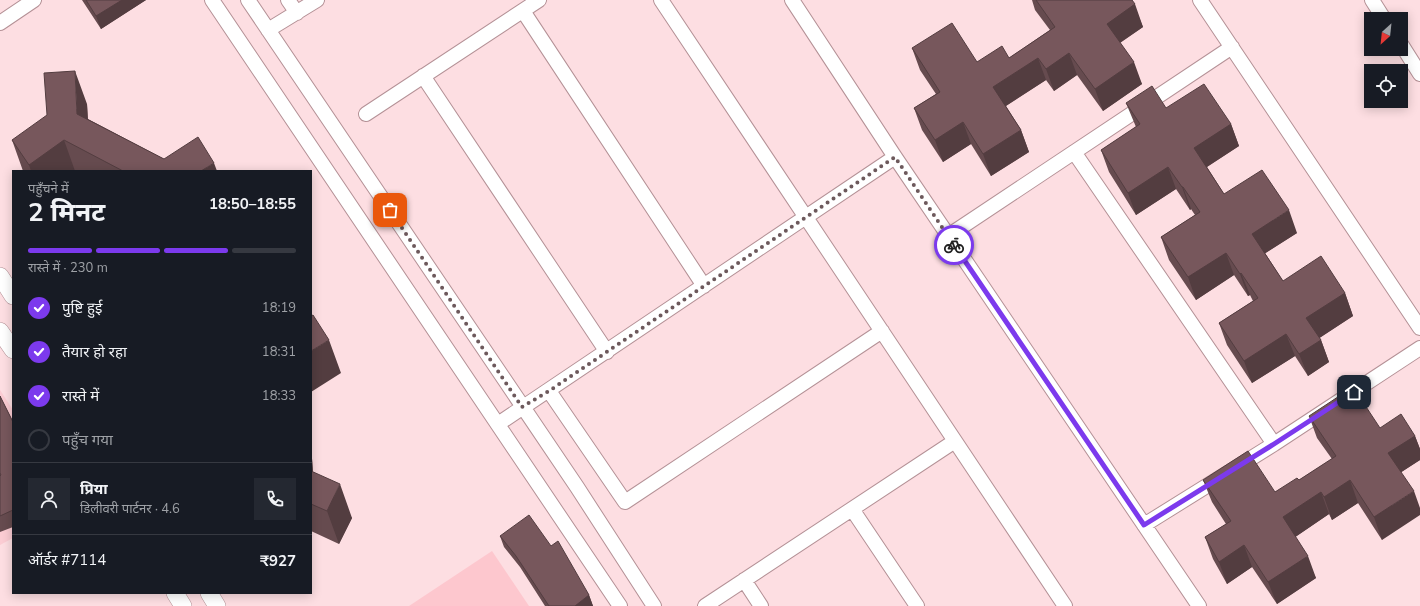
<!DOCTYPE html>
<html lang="hi">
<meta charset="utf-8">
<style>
body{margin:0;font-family:"Nunito Sans","Noto Sans Devanagari",sans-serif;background:#242831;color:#f1f3f6;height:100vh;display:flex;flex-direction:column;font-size:15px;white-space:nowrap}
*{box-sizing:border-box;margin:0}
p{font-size:13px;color:#9ea1a6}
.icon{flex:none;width:22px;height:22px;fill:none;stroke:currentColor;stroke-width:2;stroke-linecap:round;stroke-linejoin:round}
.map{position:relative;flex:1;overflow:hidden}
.panel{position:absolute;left:12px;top:170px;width:300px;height:424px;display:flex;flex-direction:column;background:#171b24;border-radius:0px;box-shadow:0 2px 10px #0003}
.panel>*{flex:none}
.needle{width:26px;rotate:207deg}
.buttons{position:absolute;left:1364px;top:12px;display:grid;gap:8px}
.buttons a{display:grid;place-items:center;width:44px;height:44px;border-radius:0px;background:#171b24;box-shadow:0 2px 10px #0003;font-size:20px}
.pin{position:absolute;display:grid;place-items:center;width:34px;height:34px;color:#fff;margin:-17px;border-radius:8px;box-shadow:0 2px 6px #0006}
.courier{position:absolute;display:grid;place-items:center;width:40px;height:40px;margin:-20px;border:3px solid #7c3aed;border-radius:50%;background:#fff;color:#222;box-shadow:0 1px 5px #0007}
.summary em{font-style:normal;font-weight:700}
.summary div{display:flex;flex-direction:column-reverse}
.summary{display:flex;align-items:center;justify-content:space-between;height:68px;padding:0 16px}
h1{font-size:26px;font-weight:700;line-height:30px}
.bar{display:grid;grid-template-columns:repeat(4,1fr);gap:6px 4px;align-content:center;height:48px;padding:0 16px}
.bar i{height:5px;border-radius:3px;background:#363941}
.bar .on{background:#7c3aed}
.bar p{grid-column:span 4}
.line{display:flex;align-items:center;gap:10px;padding:0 16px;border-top:1px solid #363941}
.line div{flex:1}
.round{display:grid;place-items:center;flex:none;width:42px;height:42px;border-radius:0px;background:#242831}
ol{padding:0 16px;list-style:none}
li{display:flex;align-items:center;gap:12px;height:44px}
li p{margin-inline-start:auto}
li .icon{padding:4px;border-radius:50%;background:#7c3aed;color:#fff;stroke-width:4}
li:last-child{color:#9ea1a6}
li i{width:22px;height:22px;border:2px solid #363941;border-radius:50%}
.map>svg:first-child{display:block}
</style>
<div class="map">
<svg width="1420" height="606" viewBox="0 0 1420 606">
<rect width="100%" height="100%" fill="#fddee2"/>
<path fill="#fbccd3" d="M0,390l13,20v128l-13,7z"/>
<path fill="#fdc7ce" d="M492,551l37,55h-120z"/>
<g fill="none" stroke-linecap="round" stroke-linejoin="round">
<g stroke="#b49196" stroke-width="16">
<path id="minor" d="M212,0l408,606
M248,0l329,487 77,119
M288,0l9,13
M661,0l404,606
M792,0l103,157 304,449
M1200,0l220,328
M1372,0l12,19
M523,11l181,275
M0,23l34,-23
M268,30l49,-30
M1401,44l19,30
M423,76l184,276
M366,114l173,-114
M1074,152l200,292
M948,236l284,-189
M549,391l76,111 257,-171
M498,424l397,-267
M852,509l65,97
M1144,525l130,-81 146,-96
M744,580l17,26
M705,606l250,-165"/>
</g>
<g stroke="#b49196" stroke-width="18">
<path id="tertiary" d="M0,276l13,20
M0,331l13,19
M175,593l8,13
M209,593l8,13"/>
</g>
<use href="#minor" stroke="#fff" stroke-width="14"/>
<use href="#tertiary" stroke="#fff" stroke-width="17"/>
</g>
<path fill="#664b4f" d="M82,0h64l-45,29z
M1032,0h100l11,27 -23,16 22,41 -39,27 -26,-36 -23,16 -8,-11 -40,26 15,24 8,22 -38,24 -20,-32 -28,18 -21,-32 -8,-22 22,-14 -16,-24 -8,-22 65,14 32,-4 41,-28 -15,-20z
M1126,103l40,5 65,16 8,22 -32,21 17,27 73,39 -32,20 18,28 62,12 8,23 -34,22 2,2 8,22 -21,14 -13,-20 -43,27 -25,-38 -8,-22 34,-22 -3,-6 -2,1 -14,-21 -38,25 -27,-40 -8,-23 34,-22 -4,-6 -1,1 -14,-21 -40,26 -27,-43 -8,-22 35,-23z
M87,104l1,15 76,40 53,12h-194l-11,-31z
M0,396l13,26v105l-13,5z
M1309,416l71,12 35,8 5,13v11l-19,12 -19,68 -24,-37 -26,17 -3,-6 -34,23 21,41 -39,26 -25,-37 -25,17 -14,-25 -8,-22 21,-13 -14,-22 -9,-22 72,12 24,-12 33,-21 -15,-21z
M311,445l2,27 39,46 -13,26 -28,-13z
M500,536l51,10 38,49 4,11h-48l-25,-39 -16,-20z"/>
<path fill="#533d40" d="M122,0h24l-45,29 -5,-13z
M1135,4l8,23 -28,19 -8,-22z
M1069,53l8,22 -23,16 -8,-22z
M1038,58l8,22 -45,29 -8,-22z
M1134,62l8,22 -39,27 -8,-22z
M75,71l12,33 2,43 -12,-33z
M963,122l8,22 -28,18 -8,-22z
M1231,124l8,22 -37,24 -8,-22z
M1021,130l8,22 -38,24 -8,-22z
M64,140l11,31h-44l-2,-6z
M214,163l3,8h-16z
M1168,167l8,22 -40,26 -8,-22z
M1182,187h1l8,22 -1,1z
M1289,210l8,23 -36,23 -9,-22z
M1226,253l8,22 -38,25 -8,-23z
M1241,273l9,22 -2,1 -8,-22z
M1345,293l8,23 -38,25 -9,-23z
M1286,334l9,22 -43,27 -8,-22z
M329,340l12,33 -30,19v-41z
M1321,340l8,22 -21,14 -9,-22z
M1415,436l5,13v11l-23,15 -9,-22z
M311,445l4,55 -4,-12z
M1350,480l8,23 -26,17 -8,-23z
M340,484l12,34 -13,26 -12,-33z
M1414,491l6,17v7l-38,25 -8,-23z
M1321,492l8,22 -38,26 -8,-23z
M1244,545l8,22 -25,17 -8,-22z
M1308,556l8,22 -39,26 -9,-22z
M589,595l4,11h-18z"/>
<path fill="#77575c" stroke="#533d40" d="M86,0h36l-26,16z
M1036,0h96l3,4 -28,20 27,38 -39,27 -26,-36 -23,16 -8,-11 -45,29 28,43 -38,24 -20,-32 -28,18 -21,-32 26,-16 -28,-44 40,-25 25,39 25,-16 7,12 46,-31z
M75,71l2,43 87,45 34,-22 16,26 -13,8h-78l-59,-31 -35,25 -17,-25 35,-25 -3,-42z
M1204,84l27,40 -37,24 30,46 38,-24 27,40 -37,24 31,47 38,-25 24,37 -39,25 15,22 -22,14 -13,-20 -42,27 -25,-38 39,-25 -17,-25 -1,1 -14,-21 -38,24 -27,-40 39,-25 -17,-25h-1l-14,-20 -40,26 -27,-43 39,-26 -14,-21 26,-17 14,22z
M313,315l16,25 -18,11v-35z
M1353,387l27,41 21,-14 14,22 -27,17 26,38 -40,26 -24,-37 -26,17 -3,-5 -38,25 25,39 -40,26 -24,-37 -25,17 -14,-25 26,-16 -28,-41 45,-29 27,41 22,-14 2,2 37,-24 -27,-40z
M0,396l13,26v4l-1,1 1,1v82l-13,6v-40l1,-1 -1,-2z
M311,471l29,13 -13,27 -16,-7z
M529,515l22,31 7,-5 31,54 -14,11h-26l-33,-50 -16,-20z"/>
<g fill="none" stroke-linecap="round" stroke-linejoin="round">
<path stroke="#6d595c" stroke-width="4" stroke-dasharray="0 7.2" d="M390,210l132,197 27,-16 346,-234 59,88"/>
<path stroke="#7c3aed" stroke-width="5" d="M954,245l190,280 130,-81 80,-52"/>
</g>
</svg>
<div class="buttons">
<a><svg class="needle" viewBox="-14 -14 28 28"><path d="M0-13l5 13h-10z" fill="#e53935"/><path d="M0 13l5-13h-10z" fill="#9ea1a6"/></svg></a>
<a><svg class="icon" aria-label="locate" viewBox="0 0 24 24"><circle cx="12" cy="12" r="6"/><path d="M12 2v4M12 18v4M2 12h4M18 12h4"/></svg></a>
</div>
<div class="pin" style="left:390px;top:210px;background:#ea580c"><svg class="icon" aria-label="bag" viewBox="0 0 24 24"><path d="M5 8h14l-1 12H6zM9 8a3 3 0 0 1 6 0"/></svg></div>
<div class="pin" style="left:1354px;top:392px;background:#1f2937"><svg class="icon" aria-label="home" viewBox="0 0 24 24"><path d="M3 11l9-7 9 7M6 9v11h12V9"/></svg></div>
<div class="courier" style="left:954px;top:245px"><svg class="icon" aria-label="bike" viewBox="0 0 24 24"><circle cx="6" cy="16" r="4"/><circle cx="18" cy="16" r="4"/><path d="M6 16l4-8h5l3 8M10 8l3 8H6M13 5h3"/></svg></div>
<section class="panel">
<div class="summary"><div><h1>2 मिनट</h1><p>पहुँचने में</p></div><em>18:50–18:55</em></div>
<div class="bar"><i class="on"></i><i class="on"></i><i class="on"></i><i></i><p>रास्ते में · 230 m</p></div>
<ol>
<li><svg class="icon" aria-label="check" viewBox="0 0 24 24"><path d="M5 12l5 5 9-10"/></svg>पुष्टि हुई<p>18:19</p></li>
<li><svg class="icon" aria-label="check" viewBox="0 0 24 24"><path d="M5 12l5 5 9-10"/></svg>तैयार हो रहा<p>18:31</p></li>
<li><svg class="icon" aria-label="check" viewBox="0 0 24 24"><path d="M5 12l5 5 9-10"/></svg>रास्ते में<p>18:33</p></li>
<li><i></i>पहुँच गया</li>
</ol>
<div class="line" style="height:72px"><a class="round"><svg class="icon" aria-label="person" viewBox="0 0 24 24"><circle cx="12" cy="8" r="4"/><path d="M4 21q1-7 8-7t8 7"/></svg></a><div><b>प्रिया</b><p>डिलीवरी पार्टनर · 4.6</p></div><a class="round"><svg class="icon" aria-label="phone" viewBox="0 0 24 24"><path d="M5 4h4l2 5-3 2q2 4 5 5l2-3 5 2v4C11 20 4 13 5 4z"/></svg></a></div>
<div class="line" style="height:52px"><div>ऑर्डर #7114</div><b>₹927</b></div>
</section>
</div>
